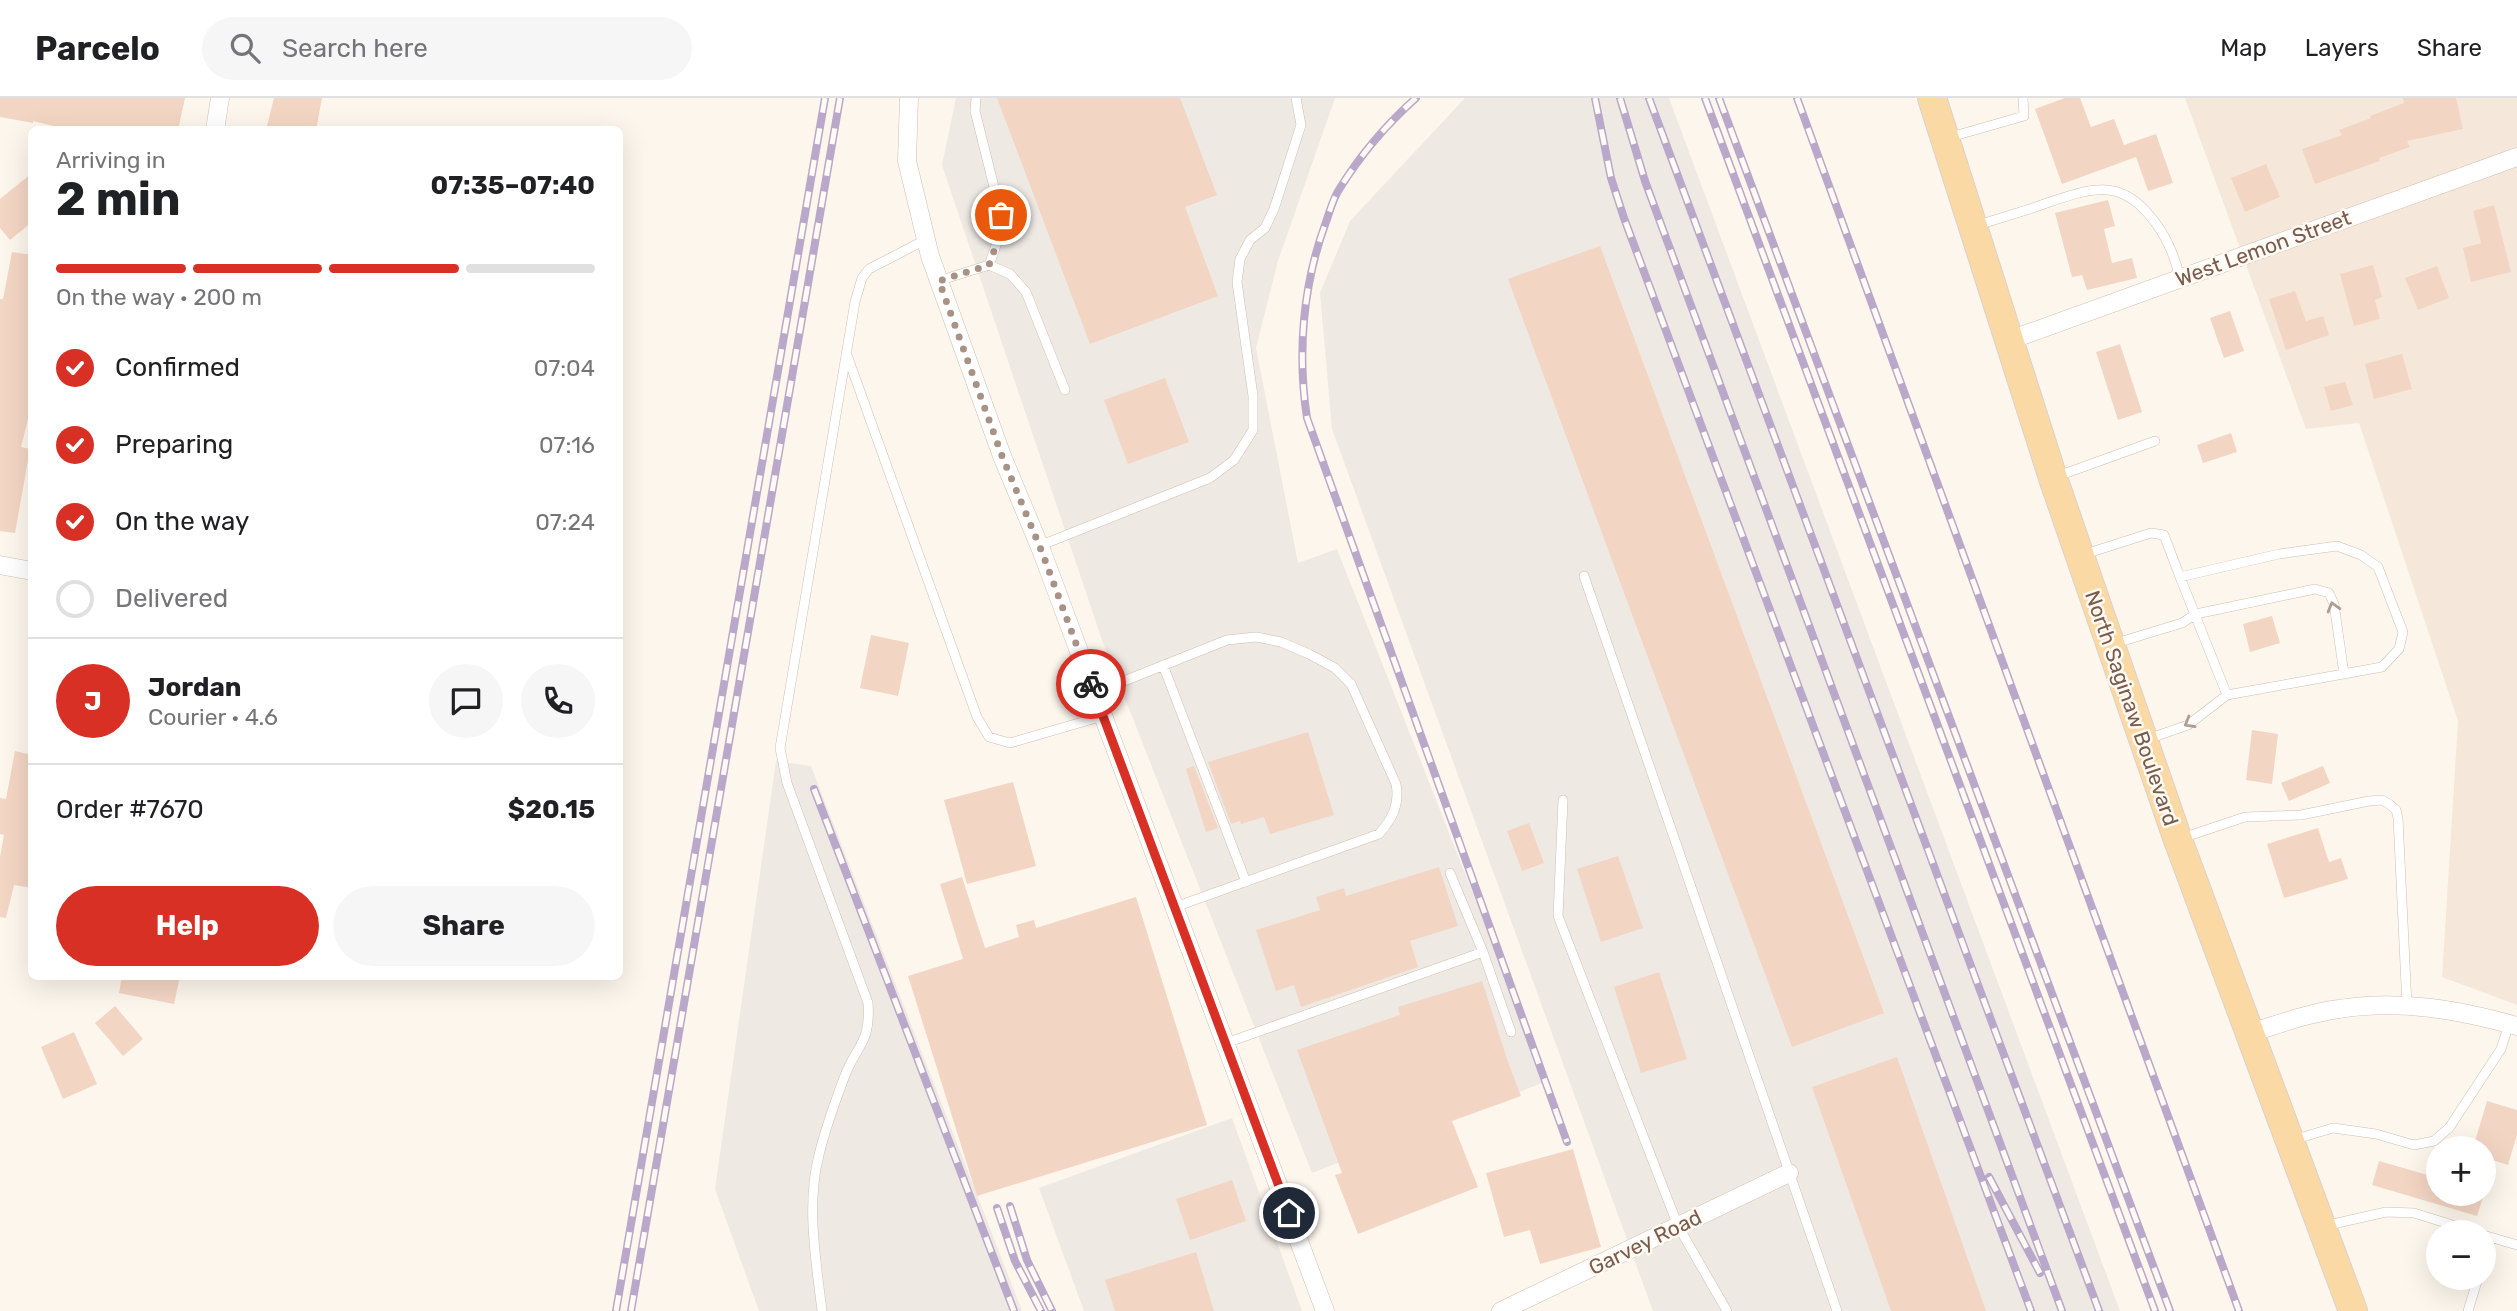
<!DOCTYPE html>
<meta charset="utf-8">
<style>
body{margin:0;font-family:Rubik,sans-serif;background:#f6f6f6;color:#202124;height:100vh;display:flex;flex-direction:column;font-size:26px;white-space:nowrap}
*{box-sizing:border-box;margin:0}
p{font-size:23px;color:#757577}
.icon{flex:none;width:38px;height:38px;fill:none;stroke:currentColor;stroke-width:2;stroke-linecap:round;stroke-linejoin:round}
.map{position:relative;flex:1;overflow:hidden}
.sheet{position:absolute;left:28px;top:28px;width:595px;height:854px;display:flex;flex-direction:column;background:#fff;border-radius:10px;box-shadow:0 7px 28px #0002}
.sheet>*{flex:none}
.fabs{position:absolute;left:2426px;top:1038px;display:grid;gap:14px}
.fabs a{display:grid;place-items:center;width:70px;height:70px;border-radius:50%;background:#fff;box-shadow:0 7px 28px #0002;font-size:35px}
.pin{position:absolute;display:grid;place-items:center;width:60px;height:60px;color:#fff;margin:-30px;border:4px solid #fff;border-radius:50%;box-shadow:0 2px 7px #0007}
.courier{position:absolute;display:grid;place-items:center;width:70px;height:70px;margin:-35px;border:5px solid #d93025;border-radius:50%;background:#fff;color:#222;box-shadow:0 2px 9px #0007}
.headline em{font-style:normal;font-weight:700}
.headline div{display:flex;flex-direction:column-reverse}
.headline{display:flex;align-items:center;justify-content:space-between;height:119px;padding:0 28px}
h1{font-size:46px;font-weight:700;line-height:52px}
.bar{display:grid;grid-template-columns:repeat(4,1fr);gap:10px 7px;align-content:center;height:84px;padding:0 28px}
.bar i{height:9px;border-radius:5px;background:#e0e0e0}
.bar .current{background:#d93025}
.bar p{grid-column:span 4}
.line{display:flex;align-items:center;gap:18px;padding:0 28px;border-top:2px solid #e0e0e0}
.line div{flex:1}
.round{display:grid;place-items:center;flex:none;width:74px;height:74px;border-radius:37px;background:#f6f6f6}
ol{padding:0 28px;list-style:none}
li{display:flex;align-items:center;gap:21px;height:77px}
li p{margin-inline-start:auto}
li .icon{padding:7px;border-radius:50%;background:#d93025;color:#fff;stroke-width:4}
li:last-child{color:#757577}
li i{width:38px;height:38px;border:4px solid #e0e0e0;border-radius:50%}
.action{display:flex;gap:14px;margin-top:auto;padding:14px 28px}
.action a{flex:1;height:80px;border-radius:42px;background:#d93025;color:#fff;font-size:28px;font-weight:700;line-height:80px;text-align:center}
.action a+a{background:#f6f6f6;color:#202124}
header{display:flex;align-items:center;gap:42px;box-sizing:border-box;height:98px;padding:0 35px;background:#fff;border-bottom:2px solid #e0e0e0}
header strong{font-size:33px}
nav{display:flex;gap:38px;margin-inline-start:auto;font-size:24px}
.search{width:490px;height:63px;background:#f6f6f6;display:flex;align-items:center;gap:18px;box-sizing:border-box;padding:0 24px;border-radius:38px;color:#757577;font-size:26px}
.map>svg:first-child{display:block}
</style>
<header>
<strong>Parcelo</strong>
<div class="search"><svg class="icon" aria-label="search" viewBox="0 0 24 24"><circle cx="10" cy="10" r="6"/><path d="M15 15l6 6"/></svg>Search here</div>
<nav><a>Map</a><a>Layers</a><a>Share</a></nav>
</header>
<div class="map">
<svg width="2517" height="1213" viewBox="0 0 2517 1213">
<rect width="100%" height="100%" fill="#fdf6ec"/>
<path fill="#f5e8da" d="M2185,0h332v907l-75,-28 16,-256 -99,-298 -53,6z"/>
<path fill="#efe9e4" d="M956,0h379l-57,163 -22,87 42,215 39,-14 210,532 -235,92 -210,-533 -160,-475z
M1465,0h204l451,1213h-467l-321,-882 -12,-136 30,-72z
M776,663l35,5 211,545h-263l-44,-122z
M1232,1020l70,193h-218l-45,-123z"/>
<path fill="#f3d5c3" d="M0,0h185l-7,32h-108l-37,-9v2l-33,-6z
M274,0h48l-6,32h-50z
M997,0h183l37,97 -32,12 33,89 -128,48z
M2065,0h15l11,29 23,-8 10,26 32,-11 17,49 -25,8 -12,-34 -74,27 -27,-75z
M2403,0h53l7,31 -56,12 3,6 -31,11 1,3 -65,23 -13,-35 40,-14 -3,-5 32,-12 -1,-2 34,-13z
M2266,66l14,33 -35,15 -14,-34z
M32,75v49l-22,18 -10,-12v-29z
M2108,102l7,26 -11,3 8,34 20,-5 5,20 -50,12 -5,-15 -10,2 -17,-64z
M2494,107l17,67 -40,10 -8,-34 18,-5 -8,-32z
M1600,148l284,767 -92,34 -284,-768z
M12,154l20,3v149l-11,43 9,2 -15,84 -15,-2v-232h3z
M2373,167l9,32 -7,3 5,19 -26,7 -14,-52z
M2437,168l12,32 -31,12 -13,-32z
M2295,193l11,30 17,-5 6,19 -43,15 -17,-51z
M2230,213l14,40 -20,7 -14,-40z
M2120,246l22,68 -24,8 -22,-68z
M2402,256l10,35 -38,10 -9,-35z
M1165,280l24,64 -61,22 -24,-64z
M2345,284l8,23 -22,6 -7,-24z
M2231,335l6,19 -34,11 -6,-18z
M2272,518l8,27 -30,9 -7,-28z
M871,537l38,8 -11,53 -38,-8z
M2252,632l26,4 -6,50 -26,-4z
M1308,634l26,83 -64,19 -6,-17 -23,7 -1,-3 -9,3 -23,-62z
M15,653l17,4v133l-18,-3 -8,33 -6,-1v-60l4,-22 -4,-1v-36l6,1z
M1194,668l24,62 -12,4 -20,-63z
M2323,668l7,17 -41,18 -8,-18z
M1013,684l23,84 -69,18 -23,-84z
M1529,725l15,40 -22,8 -15,-40z
M2318,730l11,34 12,-4 7,21 -64,19 -17,-54z
M1618,758l25,72 -42,14 -24,-73z
M1439,769l19,59 -48,15 8,26 -117,40 -7,-22 -18,6 -20,-61 64,-20 -4,-13 28,-9 2,8z
M962,779l23,71 34,-11 -3,-12 18,-5 2,8 100,-31 71,228 -230,71 -69,-220 55,-17 -23,-75z
M1659,874l28,87 -46,14 -27,-86z
M122,878h58l-6,28 -55,-11z
M1482,883l25,78 14,37 -69,25 26,66 -120,47 -23,-59 7,-2 -45,-123 103,-35 -2,-8z
M115,908l28,33 -20,17 -28,-33z
M74,934l23,52 -34,15 -22,-52z
M1897,959l89,254h-95l-79,-224z
M2487,1003l30,9v25l-9,30 -25,-8v-9h-10z
M1573,1051l28,98 -61,17 -10,-34 -26,7 -18,-64z
M2379,1063l59,17v16h46l-7,22 -105,-31z
M1232,1082l14,41 -56,19 -14,-41z
M1196,1154l18,59h-99l-10,-31z"/>
<g fill="none" stroke-linecap="round" stroke-linejoin="round">
<g stroke="#d1beb0" stroke-width="10">
<path id="lane" d="M1947,40l77,-22 -1,-18
M1978,127c22,-7 44,-13 66,-21 42,-14 74,-28 106,12 16,19 24,38 30,62
M989,167l21,9 16,18 39,98
M938,183l51,-16 9,-25 3,-25 -26,-104 1,-13
M847,257l130,362 12,20 21,6 93,-27
M2058,378l97,-35
M1039,448l171,-68 24,-18 19,-30v-34l-16,-114 3,-23 10,-19 15,-12 9,-19 27,-84 -5,-27
M2082,457l69,-22 13,2 16,42 99,-23 58,-8 24,9 17,12 25,65 -4,17 -17,18 -155,28 -39,30 -43,15
M1584,478l253,735
M2180,479l47,118
M2113,546l69,-21 14,-9 119,-25 14,4 5,11 10,70
M1163,567l83,217
M1094,595l133,-53 29,-3 25,5 28,12 26,14 16,16 45,100c4,21 -4,35 -17,50l-204,73
M1563,702l-5,116 120,310 49,85
M2182,740l63,-21 56,-2 68,-14 13,-1 7,4 7,6 2,8 9,188
M1450,775l33,79
M1226,945l257,-91 28,80
M2293,1042l40,-12 43,6 38,11 20,-4 15,-13 52,-79 8,-25
M2324,1128l62,-14 28,1 61,19
M2483,1137l34,10
M2483,1162l7,-23
M822,1213c-6,-50 -16,-107 -3,-156 6,-26 16,-53 25,-77 12,-33 27,-34 24,-75l-81,-220 -7,-35 75,-446 7,-24 7,-9 56,-29
M2468,1213l10,-33"/>
</g>
<g stroke="#d1beb0" stroke-width="19">
<path id="street" d="M909,0l-2,63 23,95 72,200 40,96 283,759
M215,32l5,-32
M2010,242l507,-183
M0,467l32,6
M2250,935c29,-9 59,-20 89,-24 61,-10 120,1 178,17
M1501,1213l288,-138"/>
</g>
<g stroke="#dad1cd" stroke-width="30">
<path id="primary" d="M1932,0l121,380 125,362 175,471"/>
</g>
<use href="#lane" stroke="#fff" stroke-width="9"/>
<use href="#street" stroke="#fff" stroke-width="18"/>
<use href="#primary" stroke="#fbd9a5" stroke-width="28"/>
<g stroke="#b9a8c9" stroke-width="8">
<path id="rail" d="M1416,0c-29,26 -55,56 -76,90 -7,10 -10,23 -14,34 -23,62 -29,131 -19,196l260,724
M1595,0l16,80 13,40 407,1093
M1620,0l25,83 417,1130
M1649,0l450,1213
M1705,0l450,1213
M1719,0l451,1213
M1797,0l442,1213
M814,691l200,522
M1989,1079l51,96
M1010,1108l17,54 25,51
M997,1110l18,53 26,50
M616,1213l209,-1213
M631,1213l209,-1213"/>
</g>
<use href="#rail" stroke="#fffaf3" stroke-width="5" stroke-dasharray="16" stroke-linecap="butt"/>
</g>
<defs><path id="oneway-chevron" d="M-2-3.5L2.5 0L-2 3.5" fill="none" stroke-width="1.6" stroke-linecap="round" stroke-linejoin="round" transform="scale(1.75)"/></defs>
<g stroke="#af9d94">
<use href="#oneway-chevron" transform="translate(2333 509) rotate(-106)"/>
<use href="#oneway-chevron" transform="translate(2189 625) rotate(150)"/>
</g>
<g fill="none" stroke-linecap="round" stroke-linejoin="round">
<path stroke="#a89285" stroke-width="7" stroke-dasharray="0 12.6" d="M1001,117l-3,25 -9,25 -50,16 63,175 40,96 49,132"/>
<path stroke="#d93025" stroke-width="9" d="M1091,586l198,529"/>
</g>
<g text-anchor="middle" dominant-baseline="central" stroke-width="5" stroke-linejoin="round" paint-order="stroke">
<g font-size="21" fill="#7a5c4d" stroke="#fffaf3">
<text transform="translate(2263 150) rotate(-20)">West Lemon Street</text>
<text transform="translate(2132 610) rotate(71)">North Saginaw Boulevard</text>
<text transform="translate(1645 1144) rotate(-26)">Garvey Road</text>
</g>
</g>
</svg>
<div class="fabs">
<a>+</a>
<a>−</a>
</div>
<div class="pin" style="left:1001px;top:117px;background:#ea580c"><svg class="icon" aria-label="bag" viewBox="0 0 24 24"><path d="M5 8h14l-1 12H6zM9 8a3 3 0 0 1 6 0"/></svg></div>
<div class="pin" style="left:1289px;top:1115px;background:#1f2937"><svg class="icon" aria-label="home" viewBox="0 0 24 24"><path d="M3 11l9-7 9 7M6 9v11h12V9"/></svg></div>
<div class="courier" style="left:1091px;top:586px"><svg class="icon" aria-label="bike" viewBox="0 0 24 24"><circle cx="6" cy="16" r="4"/><circle cx="18" cy="16" r="4"/><path d="M6 16l4-8h5l3 8M10 8l3 8H6M13 5h3"/></svg></div>
<section class="sheet">
<div class="headline"><div><h1>2 min</h1><p>Arriving in</p></div><em>07:35–07:40</em></div>
<div class="bar"><i class="current"></i><i class="current"></i><i class="current"></i><i></i><p>On the way · 200 m</p></div>
<ol>
<li><svg class="icon" aria-label="check" viewBox="0 0 24 24"><path d="M5 12l5 5 9-10"/></svg>Confirmed<p>07:04</p></li>
<li><svg class="icon" aria-label="check" viewBox="0 0 24 24"><path d="M5 12l5 5 9-10"/></svg>Preparing<p>07:16</p></li>
<li><svg class="icon" aria-label="check" viewBox="0 0 24 24"><path d="M5 12l5 5 9-10"/></svg>On the way<p>07:24</p></li>
<li><i></i>Delivered</li>
</ol>
<div class="line" style="height:126px"><b class="round" style="background:#d93025;color:#fff">J</b><div><b>Jordan</b><p>Courier · 4.6</p></div><a class="round"><svg class="icon" aria-label="chat" viewBox="0 0 24 24"><path d="M4 5h16v11H9l-5 4z"/></svg></a><a class="round"><svg class="icon" aria-label="phone" viewBox="0 0 24 24"><path d="M5 4h4l2 5-3 2q2 4 5 5l2-3 5 2v4C11 20 4 13 5 4z"/></svg></a></div>
<div class="line" style="height:91px"><div>Order #7670</div><b>$20.15</b></div>
<div class="action"><a>Help</a><a>Share</a></div>
</section>
</div>
